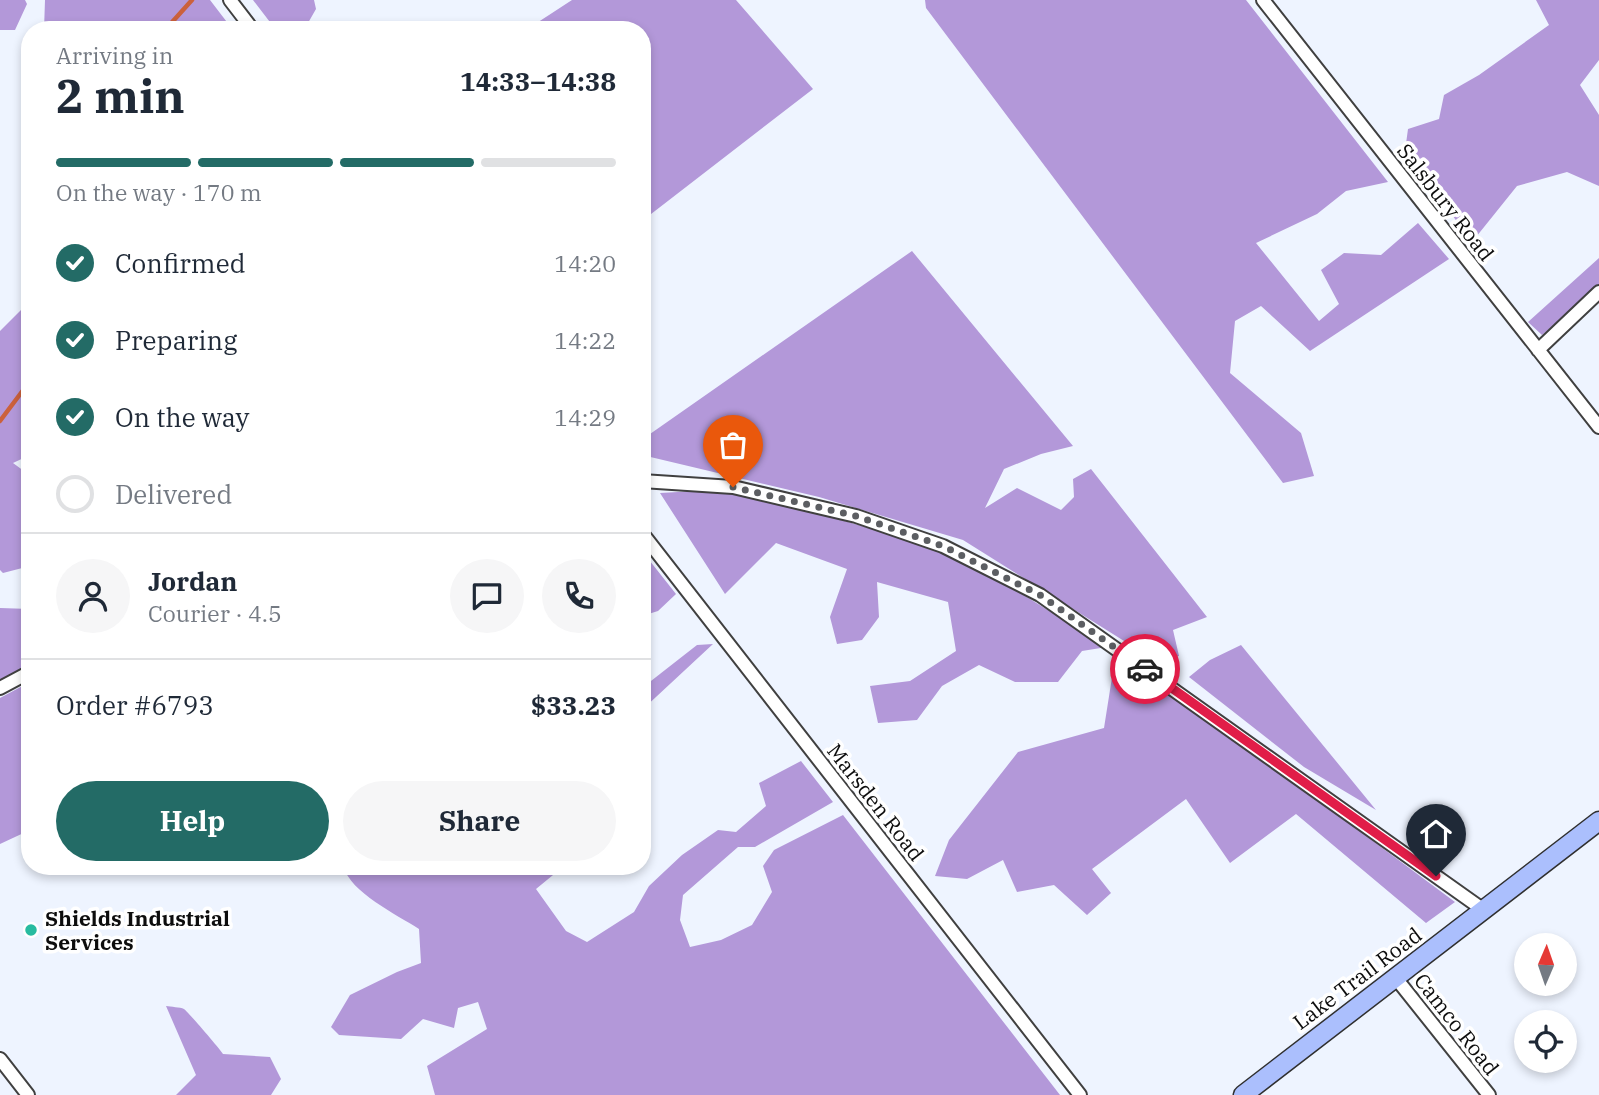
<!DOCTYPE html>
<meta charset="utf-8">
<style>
body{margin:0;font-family:"IBM Plex Serif",serif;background:#f6f6f7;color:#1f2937;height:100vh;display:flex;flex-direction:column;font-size:26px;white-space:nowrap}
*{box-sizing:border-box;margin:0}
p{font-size:23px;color:#747a83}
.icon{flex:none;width:38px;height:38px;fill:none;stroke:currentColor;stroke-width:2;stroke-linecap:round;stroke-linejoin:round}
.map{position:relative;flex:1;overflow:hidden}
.side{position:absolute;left:21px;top:21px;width:630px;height:854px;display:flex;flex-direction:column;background:#fff;border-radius:28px;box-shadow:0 4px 10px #0003}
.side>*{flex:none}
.needle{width:46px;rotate:2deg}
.controls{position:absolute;left:1514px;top:933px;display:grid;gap:14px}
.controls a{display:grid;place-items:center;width:63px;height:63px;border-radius:50%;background:#fff;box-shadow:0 4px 10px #0003;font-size:35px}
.pin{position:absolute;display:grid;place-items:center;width:60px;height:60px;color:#fff;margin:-72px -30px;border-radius:50% 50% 50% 0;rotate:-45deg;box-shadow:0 0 7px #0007}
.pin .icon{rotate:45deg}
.courier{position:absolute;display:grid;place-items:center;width:70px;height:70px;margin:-35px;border:5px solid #e11d48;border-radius:50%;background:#fff;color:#222;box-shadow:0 2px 9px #0007}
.headline em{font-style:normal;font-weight:800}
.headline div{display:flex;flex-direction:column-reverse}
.headline{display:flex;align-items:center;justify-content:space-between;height:119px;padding:0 35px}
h1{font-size:46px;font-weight:800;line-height:52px}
.bar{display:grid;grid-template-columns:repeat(4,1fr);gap:10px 7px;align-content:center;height:84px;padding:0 35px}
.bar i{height:9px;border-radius:5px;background:#e0e1e3}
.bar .selected{background:#236b66}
.bar p{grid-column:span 4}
.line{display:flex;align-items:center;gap:18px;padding:0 35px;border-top:2px solid #e0e1e3}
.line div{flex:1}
.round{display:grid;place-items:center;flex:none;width:74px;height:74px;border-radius:37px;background:#f6f6f7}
ol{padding:0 35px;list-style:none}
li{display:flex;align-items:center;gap:21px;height:77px}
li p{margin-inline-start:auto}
li .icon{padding:7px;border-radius:50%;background:#236b66;color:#fff;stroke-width:4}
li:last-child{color:#747a83}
li i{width:38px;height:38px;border:4px solid #e0e1e3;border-radius:50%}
.button{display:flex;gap:14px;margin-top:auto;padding:14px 35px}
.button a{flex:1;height:80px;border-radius:42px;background:#236b66;color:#fff;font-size:28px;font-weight:800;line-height:80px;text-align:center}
.button a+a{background:#f6f6f7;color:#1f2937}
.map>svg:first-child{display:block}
</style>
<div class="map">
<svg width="1599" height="1095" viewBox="0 0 1599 1095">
<rect width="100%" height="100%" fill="#eef4ff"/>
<path fill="#b398d9" d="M0,0h25l2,4 -12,26h-15z
M45,0h165l23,30h-189z
M253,0h61l2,9 -12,21h-28z
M572,0h164l77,89 -171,132v-191h-116z
M925,0h321l142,182 -42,9 -29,23 -61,29 63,78 20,-17 -18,-34 23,-17 37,2 37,-32 31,36 -139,92 -49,-45 -26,15 -5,52 71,60 13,43 -31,7 -357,-475z
M1536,0h63v60l-19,25 19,30v71l-32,-14 -50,14 -45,56 -67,-91 3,-22 31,-10 5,-24 35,-20 70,-50z
M912,251l161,195 -32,8 -37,15 -19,39 32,-20 44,22 13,-13 -1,-18 18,-10 116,148 -34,13 6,26 -23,5 -193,-121 -144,-43 -177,-42 8,-21z
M1599,258v28l-57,49 -14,-13z
M30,301v154l-17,8 15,11 -5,26 7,-2v68l-27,7 -3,-3v-239z
M714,490l110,25 134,39 149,93 -25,4 -24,31h-43l-36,-17 -37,21 -25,34 -39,3 -8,-37 40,-5 46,-30 -8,-49 -71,-20 2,35 -17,23 -25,4 -7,-27 17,-48 -71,-26 -51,51 -65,-101z
M642,551l34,43 -18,17 -16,5z
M0,608l30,1v56l-30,16z
M713,644l-71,66v-22l55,-43z
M1241,645l135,165 -72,-43 -115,-90 21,-17z
M1128,659l327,243 -29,21 -130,-109 -66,49 -44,-64 -94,70 19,24 -24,22 -33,-30 -37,7 -14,-32 -36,19 -32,-3 14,-36 69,-88 86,-24 9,-57z
M30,682v148l-30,14v-146z
M801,761l32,41 -78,45h-17l-55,48 -3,25 10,27 31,-7 31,-15 20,-33 -9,-26 11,-16 69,-35 217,280h-625l-8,-29 60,-37 -9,-27 -20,6 -4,20 -31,-9 -22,20 -62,-4 -8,-8 19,-32 47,-23 24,-9 -2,-34c-23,-15 -68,-36 -76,-63h221l-28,23 30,42 21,11 47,-30 15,-26 33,-31 36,-25 18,2 30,-26 -7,-23z
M166,1006c5,1 14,1 18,3 4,3 36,40 39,45l47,3 11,22 -10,16h-95l20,-20z"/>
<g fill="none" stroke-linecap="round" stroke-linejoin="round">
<path stroke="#cb613c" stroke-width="4.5" d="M165,30l27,-30
M0,421l30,-40"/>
<g stroke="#404040" stroke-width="16">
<path id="street" d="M230,0l23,30
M1263,0l336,427
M1538,350l61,-58
M642,481l91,6 123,29 87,30 97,49 445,316
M642,533l438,562
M0,688l30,-16
M1395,977l94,118
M0,1059l28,36"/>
</g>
<g stroke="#2f2f2f" stroke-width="21">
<path id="secondary" d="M1243,1095l356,-274"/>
</g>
<use href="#street" stroke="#fff" stroke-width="12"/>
<use href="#secondary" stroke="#abbffd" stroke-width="18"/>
</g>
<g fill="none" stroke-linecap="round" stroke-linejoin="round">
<path stroke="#5c5e62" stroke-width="7" stroke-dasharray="0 12.6" d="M733,487l123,29 87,30 97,49 105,74"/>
<path stroke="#e11d48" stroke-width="9" d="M1145,669l291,207"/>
</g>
<circle fill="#28bba0" stroke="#fff" stroke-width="2.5" cx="31" cy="930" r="7"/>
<g text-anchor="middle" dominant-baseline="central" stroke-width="7" stroke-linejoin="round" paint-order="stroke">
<g font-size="21" fill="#0d0d0d" stroke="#fff">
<text transform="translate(1446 202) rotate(52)">Salsbury Road</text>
<text transform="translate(876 802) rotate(52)">Marsden Road</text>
<text transform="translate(1357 978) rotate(-37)">Lake Trail Road</text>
<text transform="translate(1457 1024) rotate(52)">Camco Road</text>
</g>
<g font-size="21" font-weight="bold" fill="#0d0d0d" stroke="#fff" text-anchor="start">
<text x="45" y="918">Shields Industrial<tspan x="45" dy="24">Services</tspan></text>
</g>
</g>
</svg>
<div class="controls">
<a><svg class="needle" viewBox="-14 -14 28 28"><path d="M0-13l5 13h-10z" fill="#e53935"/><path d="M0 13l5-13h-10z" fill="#747a83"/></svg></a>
<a><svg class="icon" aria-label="locate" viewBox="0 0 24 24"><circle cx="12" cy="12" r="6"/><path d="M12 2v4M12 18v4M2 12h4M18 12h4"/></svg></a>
</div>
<div class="pin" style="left:733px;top:487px;background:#ea580c"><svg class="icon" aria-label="bag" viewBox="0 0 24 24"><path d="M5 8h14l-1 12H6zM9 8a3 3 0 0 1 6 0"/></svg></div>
<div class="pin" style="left:1436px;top:876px;background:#1f2937"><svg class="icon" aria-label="home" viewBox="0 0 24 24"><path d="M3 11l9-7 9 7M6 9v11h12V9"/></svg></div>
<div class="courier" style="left:1145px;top:669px"><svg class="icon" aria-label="car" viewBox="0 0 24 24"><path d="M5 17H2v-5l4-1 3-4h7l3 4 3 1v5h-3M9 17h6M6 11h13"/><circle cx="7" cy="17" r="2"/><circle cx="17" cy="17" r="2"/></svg></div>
<section class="side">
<div class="headline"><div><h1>2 min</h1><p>Arriving in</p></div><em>14:33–14:38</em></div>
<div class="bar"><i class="selected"></i><i class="selected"></i><i class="selected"></i><i></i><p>On the way · 170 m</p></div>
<ol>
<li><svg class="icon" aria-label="check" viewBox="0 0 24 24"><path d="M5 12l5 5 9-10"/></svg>Confirmed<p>14:20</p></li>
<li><svg class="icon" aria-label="check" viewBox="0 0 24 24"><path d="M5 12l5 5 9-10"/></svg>Preparing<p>14:22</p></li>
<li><svg class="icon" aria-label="check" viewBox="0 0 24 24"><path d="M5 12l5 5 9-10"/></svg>On the way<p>14:29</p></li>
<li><i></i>Delivered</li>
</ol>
<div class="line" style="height:126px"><a class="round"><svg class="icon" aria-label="person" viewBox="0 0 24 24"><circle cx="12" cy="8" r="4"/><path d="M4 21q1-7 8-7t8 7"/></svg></a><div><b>Jordan</b><p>Courier · 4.5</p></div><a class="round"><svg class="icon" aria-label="chat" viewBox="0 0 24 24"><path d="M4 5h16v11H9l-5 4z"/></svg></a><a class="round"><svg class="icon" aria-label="phone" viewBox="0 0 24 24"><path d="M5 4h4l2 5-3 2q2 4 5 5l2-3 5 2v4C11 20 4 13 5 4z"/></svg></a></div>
<div class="line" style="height:91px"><div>Order #6793</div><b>$33.23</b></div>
<div class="button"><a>Help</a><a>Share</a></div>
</section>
</div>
